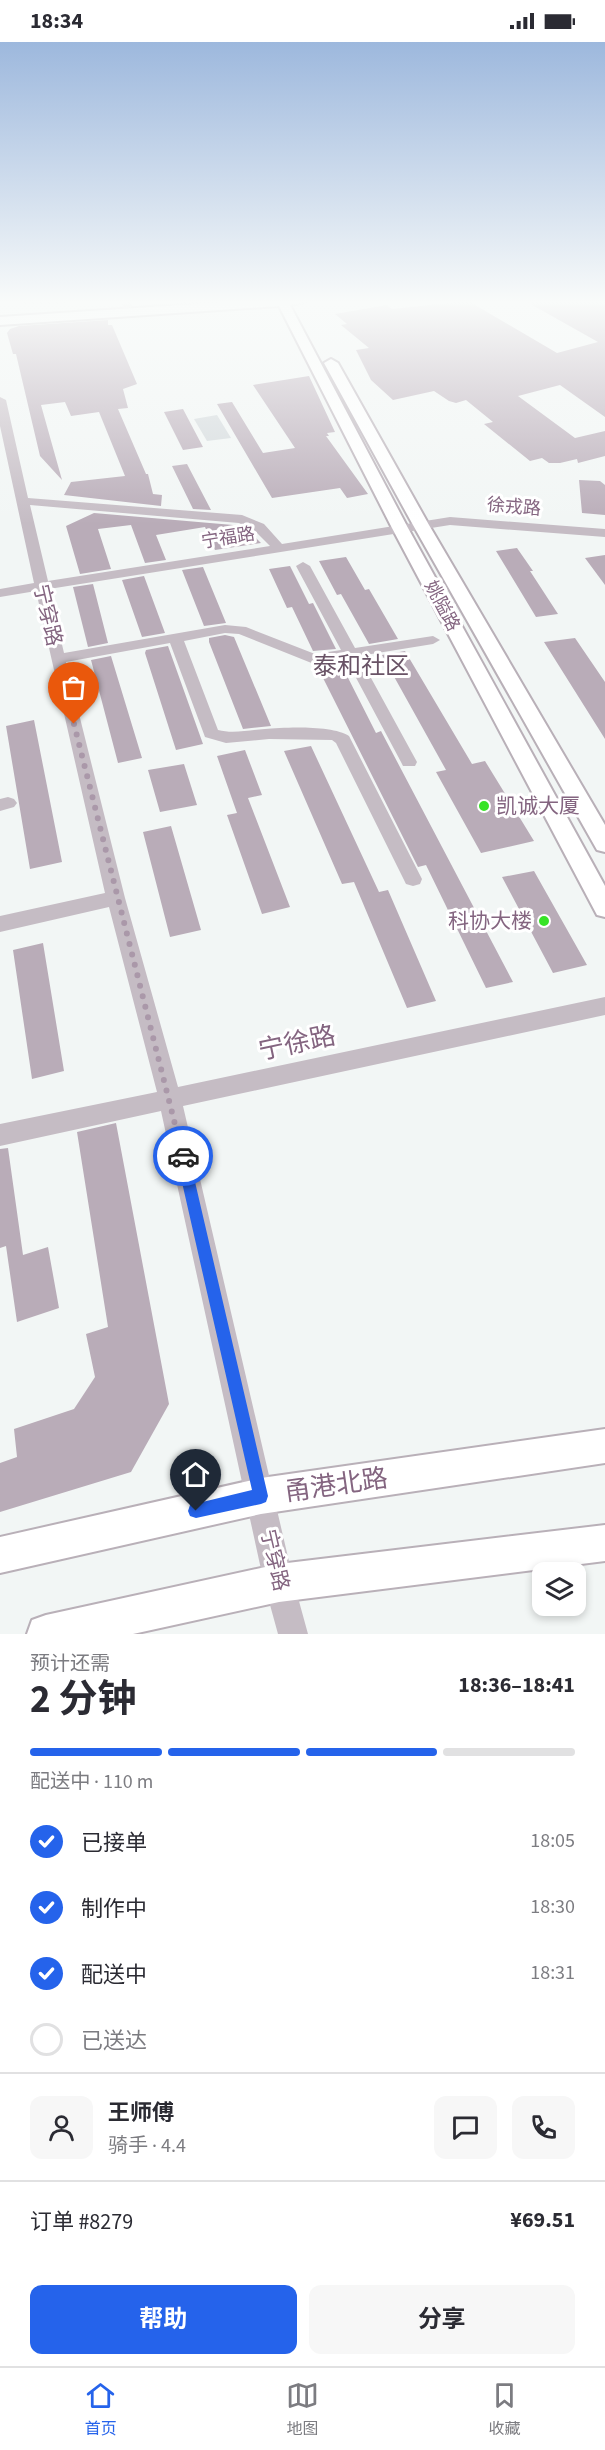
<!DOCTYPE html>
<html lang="zh">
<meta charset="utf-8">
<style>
body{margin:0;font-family:"Source Sans 3","Noto Sans SC",sans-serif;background:#f7f7f7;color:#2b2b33;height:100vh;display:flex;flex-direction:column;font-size:22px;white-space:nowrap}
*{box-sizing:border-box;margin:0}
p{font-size:20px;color:#7c7c81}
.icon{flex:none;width:33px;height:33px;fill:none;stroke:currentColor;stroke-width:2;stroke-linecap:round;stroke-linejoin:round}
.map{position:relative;height:1592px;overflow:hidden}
.side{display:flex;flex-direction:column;background:#fff;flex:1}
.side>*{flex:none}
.controls{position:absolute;left:532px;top:1520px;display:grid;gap:12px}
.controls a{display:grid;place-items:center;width:54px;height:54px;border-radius:12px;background:#fff;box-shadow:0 3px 9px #0003;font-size:30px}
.pin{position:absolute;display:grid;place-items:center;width:51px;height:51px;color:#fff;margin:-62px -26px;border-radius:50% 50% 50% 0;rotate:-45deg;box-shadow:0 0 6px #0007}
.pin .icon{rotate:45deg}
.courier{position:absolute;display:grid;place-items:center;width:60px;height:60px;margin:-30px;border:4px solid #2563eb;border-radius:50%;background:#fff;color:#222;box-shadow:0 2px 8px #0007}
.head em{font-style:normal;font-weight:700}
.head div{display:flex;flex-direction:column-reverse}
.head{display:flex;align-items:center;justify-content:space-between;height:102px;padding:0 30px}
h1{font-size:39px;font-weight:700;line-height:45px}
.bar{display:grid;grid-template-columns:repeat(4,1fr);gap:9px 6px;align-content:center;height:72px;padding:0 30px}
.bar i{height:8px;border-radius:4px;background:#e1e1e2}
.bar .selected{background:#2563eb}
.bar p{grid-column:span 4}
.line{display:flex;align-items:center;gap:15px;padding:0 30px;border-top:2px solid #e1e1e2}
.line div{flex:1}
.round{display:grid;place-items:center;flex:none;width:63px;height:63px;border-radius:12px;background:#f7f7f7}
ol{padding:0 30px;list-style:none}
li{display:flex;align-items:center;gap:18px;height:66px}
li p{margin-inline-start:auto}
li .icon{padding:6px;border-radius:50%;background:#2563eb;color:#fff;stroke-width:4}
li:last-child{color:#7c7c81}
li i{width:33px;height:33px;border:3px solid #e1e1e2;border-radius:50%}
.button{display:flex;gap:12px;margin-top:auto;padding:12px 30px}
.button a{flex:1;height:69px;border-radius:12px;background:#2563eb;color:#fff;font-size:24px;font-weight:700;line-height:69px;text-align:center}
.button a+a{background:#f7f7f7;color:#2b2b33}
.status{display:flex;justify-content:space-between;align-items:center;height:42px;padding:0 30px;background:#fff;direction:ltr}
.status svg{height:16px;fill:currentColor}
.dock{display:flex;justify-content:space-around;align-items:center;height:84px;border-top:2px solid #e1e1e2;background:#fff;font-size:16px;color:#7c7c81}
.dock a{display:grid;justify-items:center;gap:3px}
.dock .selected{color:#2563eb}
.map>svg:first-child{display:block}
</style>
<div class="status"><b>18:34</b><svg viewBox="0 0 49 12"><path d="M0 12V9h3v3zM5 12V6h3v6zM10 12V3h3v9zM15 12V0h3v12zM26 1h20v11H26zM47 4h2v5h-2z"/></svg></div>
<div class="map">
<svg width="605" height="1592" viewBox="0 0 605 1592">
<rect width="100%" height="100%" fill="#f2f6f5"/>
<path fill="#d2d8db" d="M217,373l14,23 -24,3 -13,-22z"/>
<path fill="#b9acb8" d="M458,260h12l87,51 41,-11 -71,-40h78v115l-45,-32 -42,11 57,42 30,-7v25l-27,7 -1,-4 -17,4h-11l-7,-5 -12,3 -46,-37 9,-2 -27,-22 -10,3 -7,-2 -15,-10 -41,9 -22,-20 -15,-30 13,-2 -28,-23 6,-1 -12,-10 52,-9 5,4z
M108,278v5h4l25,59 -14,5 5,19 -10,1 28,65h2l5,20 9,1 -1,11 -97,-11 7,-13 54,-6 -26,-64 -28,4 -6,-14 -24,3 21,75 -22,-24 -24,-102h-3l-6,-21 3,-4 9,-3z
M309,334l26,56 -8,1 2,3h-3l42,58 -21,4 -7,-10 -68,10 -55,-94 15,-2 31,51 32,-5 -42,-63z
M183,367l20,38 -20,3 -19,-38z
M187,422l24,46 -18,-1 -21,-43z
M579,438l21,1 5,4v30l-23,-2z
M94,471l139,12 16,6 12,12 -46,7 -10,-23 -49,8 10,25 -21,3 -14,-38 -33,4 13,40 -31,5 -14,-48z
M517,506l16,23h-3l28,43 -22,3 -40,-66z
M605,513v30l-20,-27z
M346,515l19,33 4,-1 29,50 -29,5 -28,-50 -4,1 -18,-34z
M290,524l19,38 4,-1 23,46 -23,2 -21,-44 -5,1 -18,-39z
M203,525l23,56 -22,3 -22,-56z
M144,534l21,57 -23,4 -20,-57z
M93,542l15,59 -20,4 -15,-60z
M225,593l9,2 37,89 -28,3 -34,-87v-4z
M575,596l30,44v57l-61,-97z
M168,604l35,98 -27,6 -31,-97 1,-3z
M405,609l67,113 13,-3 49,80 -53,12 -45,-81 10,-2 -64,-115z
M111,614l31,102 -24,5 -27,-103z
M340,620l36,71 5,-2 132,251 -27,6 -60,-123 -8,2 -99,-197h3l-2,-5z
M34,678l28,142 -32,7 -24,-143z
M311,704l68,146 9,-2 48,111 -29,7 -53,-126 -12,2 -58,-133z
M245,708l17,45 -14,3 42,109 -28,7 -35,-99 10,-2 -20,-57z
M184,722l13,41 -37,7 -12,-42z
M171,784l30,104 -31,7 -27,-105z
M534,829l53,94 -34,8 -51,-96z
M43,901l21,128 -32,8 -19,-129z
M116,1081l53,281 -38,68 -131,40v-49l17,-6 -3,-28 60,-20 21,-32 -9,-43 22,-7 -31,-195z
M8,1106l15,107 25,-8 11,61 -42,14 -11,-76 -6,2v-99z"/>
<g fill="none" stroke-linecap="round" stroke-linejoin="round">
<g stroke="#b9b0b8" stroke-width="4">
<path id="major" d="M241,259h67l-18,4 118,223 197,358v31l-8,-2 -205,-387 -113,-222 -279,19v-8z
M331,317l7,4 91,162 176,300v27l-8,-2 -184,-325 -89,-162z
M605,1387v34l-344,51 -261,59v-36l261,-59z
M605,1483v36l-326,41 -146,32h-106l5,-14 14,-5 233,-51z"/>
</g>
<path fill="#c5bcc4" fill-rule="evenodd" d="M17,259h49l-4,3h-41z
M121,259h10l1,6 -8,2z
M0,355l6,3 22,98 214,17 22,9 18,20 168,-27 155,12v8l-155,-12 -401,64 15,64 161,-28 21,2 69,27 26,-4 -45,-84 7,-4 7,4 45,82 78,-12 7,4 -7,4 -74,12 58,106 -2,4h-12l-2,-4 -55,-103 -32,5 -75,-30 -14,-1 -41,8 34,89c15,4 31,0 47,-1 20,-2 68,-4 84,7l73,143 -2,5 -7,2 -7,-2 -70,-141 -4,-3 -63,-1 -43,4 -21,-6 -35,-94 -104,19 59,236 53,189 427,-90v18l-422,91 111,477 14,51h-30l-14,-51 -103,-472 -161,35v-22l157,-32 -48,-185 -109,25v-16l105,-23 -69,-302 -36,6v-8l34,-6 -34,-157zM30,463l209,18 15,7 16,16 -222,35z
M8,755l6,2 3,4 -3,4 -14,4v-12z"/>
<use href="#major" fill="#fff" fill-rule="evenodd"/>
</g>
<linearGradient id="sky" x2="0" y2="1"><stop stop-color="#9db8dd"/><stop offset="0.54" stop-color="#f9fbfa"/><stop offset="1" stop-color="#f9fbfa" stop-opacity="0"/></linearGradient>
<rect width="605" height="482" fill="url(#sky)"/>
<path fill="#2563eb" d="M183,1109l6,5 79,340 -2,6 -5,2 -65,14 -6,-2 -2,-5 2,-6 62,-15 -76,-334z"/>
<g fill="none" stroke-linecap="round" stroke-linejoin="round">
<path stroke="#aa98a9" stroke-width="6" stroke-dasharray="0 10.8" d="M74,682l109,432"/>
</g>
<g fill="#37e326" stroke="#fff" stroke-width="2">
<circle cx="484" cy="764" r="6"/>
<circle cx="544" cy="879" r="6"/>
</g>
<g text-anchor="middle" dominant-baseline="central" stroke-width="6" stroke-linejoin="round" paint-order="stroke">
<g font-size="18" fill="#846580" stroke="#fff">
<text transform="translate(514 465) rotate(5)">徐戎路</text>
<text transform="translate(228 496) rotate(-9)">宁福路</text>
<text transform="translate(442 564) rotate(62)">姚隘路</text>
</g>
<g font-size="21" fill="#846580" stroke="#fff">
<text transform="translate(48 573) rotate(77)">宁穿路</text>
<text transform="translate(275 1518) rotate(77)">宁穿路</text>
</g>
<g font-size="21" fill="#846580" stroke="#fff" text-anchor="start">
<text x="496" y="764">凯诚大厦</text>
<text x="532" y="879" text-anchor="end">科协大楼</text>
</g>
<g font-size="24" fill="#695366" stroke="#fff">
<text x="361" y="624">泰和社区</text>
</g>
<g font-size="26" fill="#846580" stroke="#fff">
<text transform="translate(297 1001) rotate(-12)">宁徐路</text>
<text transform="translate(336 1443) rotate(-8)">甬港北路</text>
</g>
</g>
</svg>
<div class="controls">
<a><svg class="icon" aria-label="layers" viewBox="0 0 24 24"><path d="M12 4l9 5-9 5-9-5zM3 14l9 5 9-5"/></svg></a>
</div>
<div class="pin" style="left:74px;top:682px;background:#ea580c"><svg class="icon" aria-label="bag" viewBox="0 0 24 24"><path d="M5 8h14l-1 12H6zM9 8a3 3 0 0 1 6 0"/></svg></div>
<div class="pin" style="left:196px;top:1469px;background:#1f2937"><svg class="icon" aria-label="home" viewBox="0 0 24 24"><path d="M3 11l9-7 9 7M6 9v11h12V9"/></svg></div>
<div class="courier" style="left:183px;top:1114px"><svg class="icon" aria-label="car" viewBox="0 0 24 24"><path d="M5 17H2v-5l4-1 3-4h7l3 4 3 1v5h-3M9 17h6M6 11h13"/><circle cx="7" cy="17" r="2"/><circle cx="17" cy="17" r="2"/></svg></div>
</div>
<section class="side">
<div class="head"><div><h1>2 分钟</h1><p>预计还需</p></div><em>18:36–18:41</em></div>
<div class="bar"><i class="selected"></i><i class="selected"></i><i class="selected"></i><i></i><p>配送中 · 110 m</p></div>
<ol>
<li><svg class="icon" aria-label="check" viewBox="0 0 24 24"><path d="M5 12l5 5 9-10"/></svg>已接单<p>18:05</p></li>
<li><svg class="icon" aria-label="check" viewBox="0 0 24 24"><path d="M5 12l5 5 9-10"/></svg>制作中<p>18:30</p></li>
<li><svg class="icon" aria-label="check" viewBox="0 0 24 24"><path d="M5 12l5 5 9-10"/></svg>配送中<p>18:31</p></li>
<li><i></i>已送达</li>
</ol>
<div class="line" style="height:108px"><a class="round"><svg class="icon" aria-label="person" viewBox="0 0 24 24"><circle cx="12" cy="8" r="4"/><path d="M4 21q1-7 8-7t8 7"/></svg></a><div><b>王师傅</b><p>骑手 · 4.4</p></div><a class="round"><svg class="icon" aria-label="chat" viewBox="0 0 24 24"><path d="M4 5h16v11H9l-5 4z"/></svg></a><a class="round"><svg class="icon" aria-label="phone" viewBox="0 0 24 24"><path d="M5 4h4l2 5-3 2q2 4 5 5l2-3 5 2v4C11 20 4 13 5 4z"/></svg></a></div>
<div class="line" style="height:78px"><div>订单 #8279</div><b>¥69.51</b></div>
<div class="button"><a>帮助</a><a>分享</a></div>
</section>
<nav class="dock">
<a class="selected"><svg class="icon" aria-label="home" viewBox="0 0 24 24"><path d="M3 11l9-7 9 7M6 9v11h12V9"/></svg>首页</a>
<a><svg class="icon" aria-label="map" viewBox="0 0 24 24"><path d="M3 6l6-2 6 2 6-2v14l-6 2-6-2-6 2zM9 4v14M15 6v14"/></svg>地图</a>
<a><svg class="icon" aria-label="saved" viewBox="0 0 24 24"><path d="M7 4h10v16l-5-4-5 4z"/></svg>收藏</a>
</nav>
